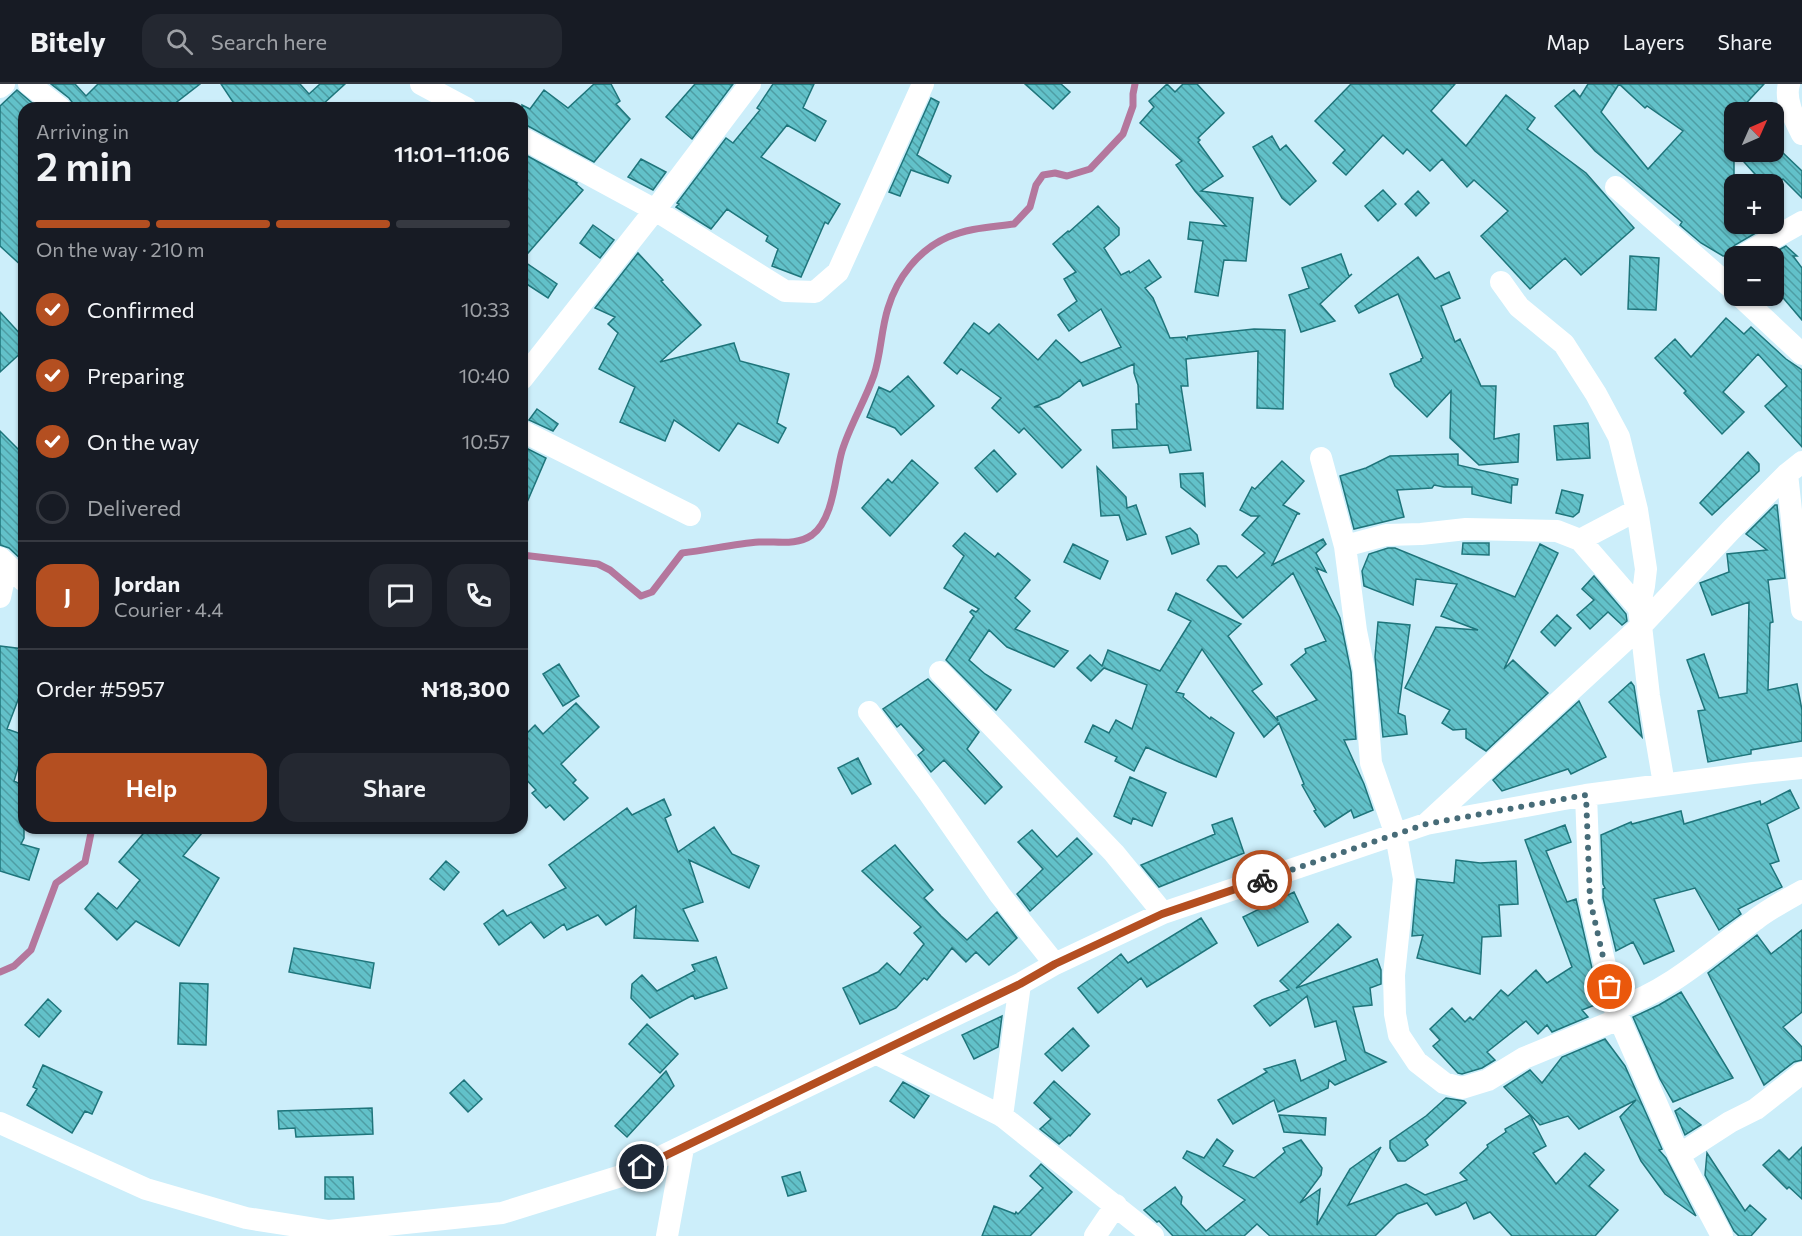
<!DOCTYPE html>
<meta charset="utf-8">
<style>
body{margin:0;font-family:Commissioner,sans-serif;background:#242831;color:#f1f3f6;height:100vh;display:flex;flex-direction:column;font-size:22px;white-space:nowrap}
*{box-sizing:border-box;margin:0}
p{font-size:20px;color:#9ea1a6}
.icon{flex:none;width:33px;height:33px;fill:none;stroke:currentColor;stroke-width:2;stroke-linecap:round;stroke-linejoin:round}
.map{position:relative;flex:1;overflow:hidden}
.panel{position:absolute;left:18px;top:18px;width:510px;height:732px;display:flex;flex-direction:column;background:#171b24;border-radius:18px;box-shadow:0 2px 4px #0004}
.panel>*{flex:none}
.needle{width:39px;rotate:45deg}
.fabs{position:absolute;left:1724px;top:18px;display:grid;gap:12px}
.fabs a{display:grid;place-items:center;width:60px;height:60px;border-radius:12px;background:#171b24;box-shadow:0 2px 4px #0004;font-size:30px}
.pin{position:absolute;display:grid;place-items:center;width:51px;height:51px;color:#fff;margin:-26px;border:3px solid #fff;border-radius:50%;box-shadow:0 2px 6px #0007}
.courier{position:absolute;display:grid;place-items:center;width:60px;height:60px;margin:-30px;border:4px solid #b44f21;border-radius:50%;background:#fff;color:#222;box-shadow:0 2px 8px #0007}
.overview em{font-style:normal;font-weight:600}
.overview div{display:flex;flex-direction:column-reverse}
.overview{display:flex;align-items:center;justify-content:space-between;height:102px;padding:0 18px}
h1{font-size:39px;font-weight:600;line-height:45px}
.bar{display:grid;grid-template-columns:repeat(4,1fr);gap:9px 6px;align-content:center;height:72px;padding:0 18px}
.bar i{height:8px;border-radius:4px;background:#363941}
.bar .on{background:#b44f21}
.bar p{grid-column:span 4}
.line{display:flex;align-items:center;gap:15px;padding:0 18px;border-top:2px solid #363941}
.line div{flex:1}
.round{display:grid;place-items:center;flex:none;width:63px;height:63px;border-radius:18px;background:#242831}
ol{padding:0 18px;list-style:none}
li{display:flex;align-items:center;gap:18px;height:66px}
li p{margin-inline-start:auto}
li .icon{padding:6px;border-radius:50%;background:#b44f21;color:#fff;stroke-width:4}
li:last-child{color:#9ea1a6}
li i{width:33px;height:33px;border:3px solid #363941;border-radius:50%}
.cta{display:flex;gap:12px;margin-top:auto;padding:12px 18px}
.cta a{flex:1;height:69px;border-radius:18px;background:#b44f21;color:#fff;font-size:24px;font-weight:600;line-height:69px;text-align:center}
.cta a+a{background:#242831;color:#f1f3f6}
header{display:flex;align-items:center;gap:36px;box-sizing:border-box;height:84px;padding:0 30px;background:#171b24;border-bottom:2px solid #363941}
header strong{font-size:28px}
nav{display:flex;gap:33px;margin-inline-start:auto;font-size:21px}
.search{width:420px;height:54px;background:#242831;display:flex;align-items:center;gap:15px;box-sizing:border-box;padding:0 21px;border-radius:18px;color:#9ea1a6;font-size:22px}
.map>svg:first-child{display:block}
</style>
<header>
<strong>Bitely</strong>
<div class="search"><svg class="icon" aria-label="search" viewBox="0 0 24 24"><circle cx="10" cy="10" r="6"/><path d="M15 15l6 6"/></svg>Search here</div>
<nav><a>Map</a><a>Layers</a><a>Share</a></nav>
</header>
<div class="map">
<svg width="1802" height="1152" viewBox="0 0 1802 1152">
<defs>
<pattern id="building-back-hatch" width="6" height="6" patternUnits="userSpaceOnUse" patternTransform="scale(1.5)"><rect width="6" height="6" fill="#62c1c9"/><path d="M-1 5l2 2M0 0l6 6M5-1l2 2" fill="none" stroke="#4e9da4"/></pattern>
</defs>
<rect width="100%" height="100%" fill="#cceefa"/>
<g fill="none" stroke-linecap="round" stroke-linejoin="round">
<path stroke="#b4779d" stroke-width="7" d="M522,471l76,9 12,6 31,26 11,-4 30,-39c26,-3 52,-9 77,-11 18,-1 37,4 53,-7 22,-16 23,-60 30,-84 8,-26 23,-50 32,-76 7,-21 7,-45 14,-67 9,-30 30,-58 60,-71 20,-9 44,-10 66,-13l16,-17 6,-22 7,-10 12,-2 12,3 23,-7 33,-35 10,-28v-12l2,-10
M0,888l14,-6 17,-16 25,-67 29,-21 7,-34"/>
</g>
<path fill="url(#building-back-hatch)" stroke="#1f757b" stroke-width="1.5" fill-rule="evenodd" d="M51,0h24l11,12 12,-12h102l-31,24h-96l-1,-6 -3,-4z
M221,0h79l9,10 11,-10h25l-24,22 2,2h-86z
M594,0h17l9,17 -4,3 14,15 -36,43 -66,-36 -6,-1v-20l8,4 14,-19 24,18z
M695,0h38l-41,55 -26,-22z
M773,0h41l-11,24 23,13 -11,20 -28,-16 -26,32 79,47 -12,20 -3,-2 -24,55 -29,-11 6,-17 -12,-8 2,-5 -41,-27 -16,20 -35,-22 3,-3 -2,-1 49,-65 7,5 27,-33 -3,-2z
M1025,0h36l9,8 -17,17z
M1167,0l8,8 8,-8h14l27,29 -26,25 2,2 -2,2 25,34 -22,15 52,7 -7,63 -22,-1 -6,36 -23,-4 8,-51 -15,-2 2,-17 36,4 -31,-35 -19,-26 6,-4 -42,-38 14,-16 -5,-6z
M1351,0h104l-24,27 35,35 40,-51 29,23 -8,11 59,44 48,55 -53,47 -16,-17 -35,31 -49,-53 27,-25 -34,-31 -7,7 -25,-28 -12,12 -23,-22 -4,5 -20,-19 -37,40 -13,-12 12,-13 -30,-29z
M1588,0h176l-26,28h-4v108l-4,4h33l3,3 -31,18 -5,5 -1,6h-6l-22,-13 -21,-18 2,-3 -87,-71 -40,-45 19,-16 6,7zM1619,0l26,24 2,-2 36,25 -35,38 -47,-57z
M17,6l21,18h-14v160l-24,-22v-140z
M931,14l8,4 -22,53 34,21 -3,7 -37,-13 -11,26 -11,-4z
M1272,52l8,14 6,-5 30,36 -26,24 -8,-7 -29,-51z
M1735,68h47l20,19v27l-19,-19 -7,5h-12z
M522,69l55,30 -1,1 7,6 -61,70 35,24 -9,14 -26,-17z
M641,75l25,13 -13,18 -25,-13z
M1383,106l13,14 -18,17 -13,-15z
M1418,107l11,12 -13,13 -11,-12z
M1098,122l21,22v7l-15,13 17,27 8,-4 1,2 19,-13 12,17 -16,11 8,10 17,40 15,-1 2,3 1,-4 66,-7 31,1 -2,79 -26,-1 1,-57 -72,8 2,27h-7l10,64 -21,3 -2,-8 -55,3 -1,-18 25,-1 -1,-25h3l-1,-19 -4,-12v-9l-51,22 -3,-6 -21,17 -25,10h6l41,43 -19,18 -38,-40 -5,5 -27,-25 9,-10 -40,-29 -4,5 -13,-11 30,-40 15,11 10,-10 39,36 18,-20 25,23 40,-16 -20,-38 -32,22 -11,-16 19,-14 -13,-22 12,-7 -23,-28 15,-13 1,1z
M593,141l21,15 -14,18 -20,-15z
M1786,162l11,10h-4l9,12v52l-29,-34v-30h-5z
M638,169l25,27 -2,1 40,44 -41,37 74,-19 6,18 49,13 -12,49 9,5 -8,15 -40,-20 -19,28 -45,-31 -9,21 -45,-19 15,-35 -36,-18 19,-36 -10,-9 7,-7 -20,-9z
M1341,170l8,22 3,-2 -32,30 15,17 -34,11 -12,-37 20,-7 -7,-20z
M1630,172l29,2 -3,52 -28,-1z
M1418,173l17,22 14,-7 11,26 -19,8 14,36 5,-3 21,47h15l-2,53 25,-5 -1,28 -39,3 -29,-27 1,-47 -24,26 -32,-31 -5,-12 31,-13v-2l2,-1 -25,-64 -39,19 -4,-7z
M0,228l24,26v12l-24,22z
M1726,234l18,16 7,-7 35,32 16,11v77l-37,-41 22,-20 -29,-32 -35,38 21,20 -22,22 -38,-41 2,-2 -31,-33 20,-19 16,18z
M908,292l26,30 -33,29 -6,-7 -28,-11 12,-30 11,5z
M537,325l21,15 -5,7 -24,-11z
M1588,339l2,35 -33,2 -3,-34z
M0,347l24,24v107l-15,-14 -9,-3z
M522,362l24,12 -24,56z
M994,366l22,24 -19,18 -22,-24z
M1748,368l11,12v7l-47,44 -12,-12z
M1458,370v11l60,14 -1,6h-5l-1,18 -39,-9v-7h-28l-10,-2 -2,3 -35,2 7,27 -50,12 -14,-53 26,-8 24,-12z
M912,376l26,23 -48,53 -28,-28 26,-29 4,4z
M1282,377l22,20 -21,24 17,9h-3l-25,51 51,-26 3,5 -10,9 10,19 -10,-4 24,50 11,54 5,67 -12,1 20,44 9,26 -19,8 -3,-8 -26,17 -11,-16 2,-1 -14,-25 2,-1 -25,-61 -15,14 -62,-88 -26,43 8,2 -1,3 27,22 1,-2 23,16 -18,44 -37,-15 -33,-15 -12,24 -19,-10 2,-4 -32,-15 8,-17 16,8 7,-13 16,9 15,-44 -43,-17 -13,13 -14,-13 13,-13 12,11 6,-16 52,21 31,-50 -23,-11 8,-17 65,31 -13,12 34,48 -10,7 26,30 -1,-4 40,-17 -26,-35 15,-12 -1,-4 21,-8 -33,-68 -50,45 -36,-38 11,-14h8l11,12 28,-25 -23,-18 17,-19h-8l-11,-6 12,-23 3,2z
M1097,383l29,30 1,11 9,-3 10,29 -19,6 -8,-25 -18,1z
M1203,389l2,33 -24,-19 -1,-13z
M1562,406l21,5 -4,17 -6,5 -17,-4z
M1775,421h2l8,73 -17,2 5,42 -3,1 -2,67 29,-6 5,26v31l-51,9v4l-43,8 -10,-51 7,-1 -18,-50 17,-6 15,44 28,-5 2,-91 -37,13 -12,-32 29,-11 -2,-18 40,-4 -21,-16z
M1190,444l7,7 2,9 -27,10 -6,-17z
M965,449l30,24 3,-4 32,27 -15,18 15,13 -15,18 53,22 -14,16 -47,-20 -18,-17 -20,30 16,14 26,16 -15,20 -50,-50 28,-44 -4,-4 2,-2 4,2 3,-3 -35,-21 20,-32 -11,-10z
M1463,459h26v12l-27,-1z
M1073,460l35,17 -8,18 -36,-17z
M1540,460l18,9 -54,116 9,-9 35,33 -62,58 -20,-13v-9l-13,1 -11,-7 8,-13 -45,-22 31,-61 42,3 -37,-14 16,-32 -41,-5 -3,26 -49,-19 -2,-15 7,-17 19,-6h7l120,49z
M1594,492l32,38 1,7 -5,4 -14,-13 -18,17 -13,-14 17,-15 -12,-11z
M1557,531l14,13 -16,18 -14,-14z
M1378,538l32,3 -12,88 7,3 2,18 -24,3 -8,-80z
M0,562l24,3v35l-17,45 17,6v13l-10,33 10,5v52l-3,6 18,5 -10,31 -29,-9z
M559,580l20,32 -16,10 -20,-32z
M928,595l51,53 -12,17 35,38 -17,17 -41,-44 -13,12 -13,-17 6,-5 -23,-26 -4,3 -14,-18z
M1631,598l3,4 8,51 -33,-35z
M1579,617l27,56 -35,17 -3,-5 -66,22 -9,-11z
M576,619l23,24 -38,37 15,16 -3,3 15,15 -24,22 -14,-15 -4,3 -14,-15 4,-3 -14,-15v-37l13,-13 8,9z
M858,674l13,26 -19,10 -14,-26z
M1130,693l36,16 -14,33 -19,-8 -2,6 -17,-8z
M1790,706l9,18 -32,16 12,37 -9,3 12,23 -44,22 3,5 -22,16 -24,-42 -41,11 20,52 -30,13 -11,-22 -17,9 -13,-53v-9l2,-1 -2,-4 -2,-49 30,-13 1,2 49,-13 3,13 76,-23 1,4z
M664,715l7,16 -6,3 13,34 36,-25 18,27 27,12 -10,22 -60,-28 14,42 -20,7 15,32 -64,-3 2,-32 -30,19 -8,-10 -31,15 -3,-6 -20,14 -13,-16 -32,23 -15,-21 19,-14 4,6 59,-28 -17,-23 78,-57 5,7z
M1232,734l12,35 -85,34 -18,-22 74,-31 -3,-9z
M1565,741l6,17 -25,9 21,51 9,-3 24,104 -18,7 6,7 -36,15 -5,-7 -9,9 -12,-13 -39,31 8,8 -13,8 -20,6 -4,-1 -25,-27 7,-6 -10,-11 22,-21 13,14 5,-5 3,3 28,-30 7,6 28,-26 11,13 25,-16 -47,-127z
M148,744h58l-23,28 36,22 -40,68 -43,-25 -19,19 -32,-31 13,-16 19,16 23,-29 -21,-18z
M1032,746l25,27 20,-19 15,16 -62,57 -13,-17 26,-25 -25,-27z
M895,761l38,45 -9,8 17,18 26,24 30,-28 20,26 -28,27 -13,-13 -10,10 -14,-14 -25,32 -3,-2 -28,30 -36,16 -17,-36 35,-16 9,-9 13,12 24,-31 -10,-11 7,-6 -59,-56z
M1456,776l24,3 36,-2 2,43 -19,1 2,31 -19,1 -2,37 -63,-16 6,-23 -11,1 5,-57 37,4z
M446,777l13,11 -15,18 -14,-11z
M1294,808l14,30 -50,24 -15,-29z
M1201,834l16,25 -70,44 -6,-9 -43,35 -20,-25 43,-34 7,9z
M1338,840l13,13 -55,51 81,-29 4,11v14l-11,4 2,17 -19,2 12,45 21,10 -51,23 -6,-5 -1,8 -50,24 -4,-12 -41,24 -15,-24 49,-28 -3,-3 31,-9 6,21 45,-21 -10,-39 -21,6 -8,-31 -37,30 -16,-20 8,-6 27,-10 -9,-9z
M1802,846v82l-19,15 19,20v13l-8,2 -30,23 -56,-112 49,-38 14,19z
M294,864l80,15 -4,25 -81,-16z
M716,873l11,31 -32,11 -2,-4 -43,23 -19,-20 1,-14 10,-9 15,16 38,-20 -3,-6z
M180,899l28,1 -2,61 -28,-1z
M1681,908l52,86 -60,24 -13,-23 -27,-62 26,-12z
M48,915l13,12 -22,26 -14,-12z
M1002,932l-4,31 -24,12 -12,-24z
M647,940l31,30 -18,19 -31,-29z
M1073,944l16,18 -27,25 -17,-17z
M1605,955l20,27 37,83 -3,1 7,8 30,58 -31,-22 -24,-33 -21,-44 16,-17 -57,29 -11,-13 -28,9 -36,-38 26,-17 12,13 20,-26z
M43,981l59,27 -10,22 -7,-3 -13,22 -45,-28 10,-16 -4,-2z
M666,987l8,15 -47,51 -12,-11z
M464,996l18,19 -14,13 -18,-19z
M1054,997l36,33 -20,22 -1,-1 -10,9 -19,-15 11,-10 -17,-16z
M903,998l26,14 -15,22 -24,-17z
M1446,1014l18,3 2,2 -41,37 3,5 -23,16h-7l-8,-13v-7l36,-25z
M372,1024l1,26 -77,3 -1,-9 -16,1 -1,-18z
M1680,1024l21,17 -16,10 -10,-24z
M1279,1031l47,3 -1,17 -41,-3z
M1530,1031l16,31 -13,7 23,31 29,-31 19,17 -15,16 29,24 -23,26h-83l-22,-24 -16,7 -8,-17 -8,5 -22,8 -9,-12 -30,11 -22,22h-105l-13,-12 -13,12h-71l-14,-15 -2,1 -13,-12 31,-23 7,10 -1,7 25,27 39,-31 -62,-42 4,-7 17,7 13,-19 16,12 -10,15 31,12 31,-26 -2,-4 18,-8 21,28 -1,7 -21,28 20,-14 -3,36 33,-56 31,-22 -33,58 58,-21 19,11 42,-15 -7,-7 28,-26 -1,-2 19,-13 -1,-3z
M1802,1063v52l-13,-12 -2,2 -24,-24 16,-15 10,10z
M1707,1069l38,58 5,-6 16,14 -15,17h-12l-5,-5 -29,-56z
M1041,1080l31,28 -42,44h-48l12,-30 21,8 1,-2 2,2 25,-26 -13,-12z
M800,1088l6,19 -18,5 -6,-19z
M325,1093h28l1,22h-29z"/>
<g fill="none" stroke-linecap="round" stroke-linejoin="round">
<path stroke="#fff" stroke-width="22" d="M29,0l31,24
M421,0l45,24
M1789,0c-5,16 6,36 13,50
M0,3l4,-3
M522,54l133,72 130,81 30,1 23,-20 85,-188
M1616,103l118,103
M1742,172l60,-34
M1501,198l18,25 45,37 32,50 23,43 18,73 9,59 -2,17 -5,22 10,88 15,88
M1740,212l62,58
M522,295l133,-169 95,-126
M522,347l168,84
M1321,374l24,88 11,85 8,39 7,93 25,72 8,44 -10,96 1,39 4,21 18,27 27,21 18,5 26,-8 36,-22 95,-39
M1787,390l15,136
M1580,456l57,-30
M1345,462l41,-11 35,-1 45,-5 91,2 23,9 59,68
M0,474l24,23
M0,513l7,-32
M940,588l174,181 49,60
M869,628l60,81 71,102 55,69
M1586,711l4,105 25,109 64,146 43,81
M1426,740l216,-199 89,-95 56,-56 15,-12
M1615,925c53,-17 95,-56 140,-89 14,-11 31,-20 47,-29
M877,970l125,62 151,120
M1002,1032l18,-132
M0,1039l146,66 100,29 83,13 173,-18 119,-37 399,-192 35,-20 108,-51 263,-89 160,-29 167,-22 49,-5
M1679,1071l51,-33 26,-13 46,-36
M667,1152l16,-88
M1095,1152l21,-31"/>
</g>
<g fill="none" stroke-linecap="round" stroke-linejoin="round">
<path stroke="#476c78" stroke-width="6" stroke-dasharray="0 10.8" d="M1262,796l164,-56 160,-29 4,105 20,87"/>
<path stroke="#b44f21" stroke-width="8" d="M642,1083l378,-183 35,-20 107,-50 100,-34"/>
</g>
</svg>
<div class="fabs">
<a><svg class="needle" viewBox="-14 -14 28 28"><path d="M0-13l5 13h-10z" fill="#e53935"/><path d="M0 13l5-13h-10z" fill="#9ea1a6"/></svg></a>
<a>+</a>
<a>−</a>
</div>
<div class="pin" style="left:1610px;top:903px;background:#ea580c"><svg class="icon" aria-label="bag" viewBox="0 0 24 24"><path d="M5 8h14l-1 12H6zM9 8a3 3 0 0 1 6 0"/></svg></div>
<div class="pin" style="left:642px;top:1083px;background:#1f2937"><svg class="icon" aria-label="home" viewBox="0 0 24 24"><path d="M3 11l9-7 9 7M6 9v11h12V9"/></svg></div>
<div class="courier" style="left:1262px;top:796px"><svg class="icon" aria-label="bike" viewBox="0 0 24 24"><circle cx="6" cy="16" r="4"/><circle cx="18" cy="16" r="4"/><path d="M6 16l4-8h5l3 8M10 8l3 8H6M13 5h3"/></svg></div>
<section class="panel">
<div class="overview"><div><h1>2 min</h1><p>Arriving in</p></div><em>11:01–11:06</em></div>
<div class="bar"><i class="on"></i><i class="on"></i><i class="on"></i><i></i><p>On the way · 210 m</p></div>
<ol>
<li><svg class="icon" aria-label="check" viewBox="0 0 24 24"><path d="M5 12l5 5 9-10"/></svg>Confirmed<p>10:33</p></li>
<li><svg class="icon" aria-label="check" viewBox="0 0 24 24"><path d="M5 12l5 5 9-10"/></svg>Preparing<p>10:40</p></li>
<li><svg class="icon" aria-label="check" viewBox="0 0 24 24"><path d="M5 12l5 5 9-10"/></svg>On the way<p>10:57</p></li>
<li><i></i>Delivered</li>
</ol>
<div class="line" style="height:108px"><b class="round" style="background:#b44f21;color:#fff">J</b><div><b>Jordan</b><p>Courier · 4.4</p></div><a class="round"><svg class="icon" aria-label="chat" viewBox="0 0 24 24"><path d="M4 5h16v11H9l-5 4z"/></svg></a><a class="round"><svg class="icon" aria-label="phone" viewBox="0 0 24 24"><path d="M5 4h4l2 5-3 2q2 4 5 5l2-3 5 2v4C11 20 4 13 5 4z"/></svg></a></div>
<div class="line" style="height:78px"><div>Order #5957</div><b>₦18,300</b></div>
<div class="cta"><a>Help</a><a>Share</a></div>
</section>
</div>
